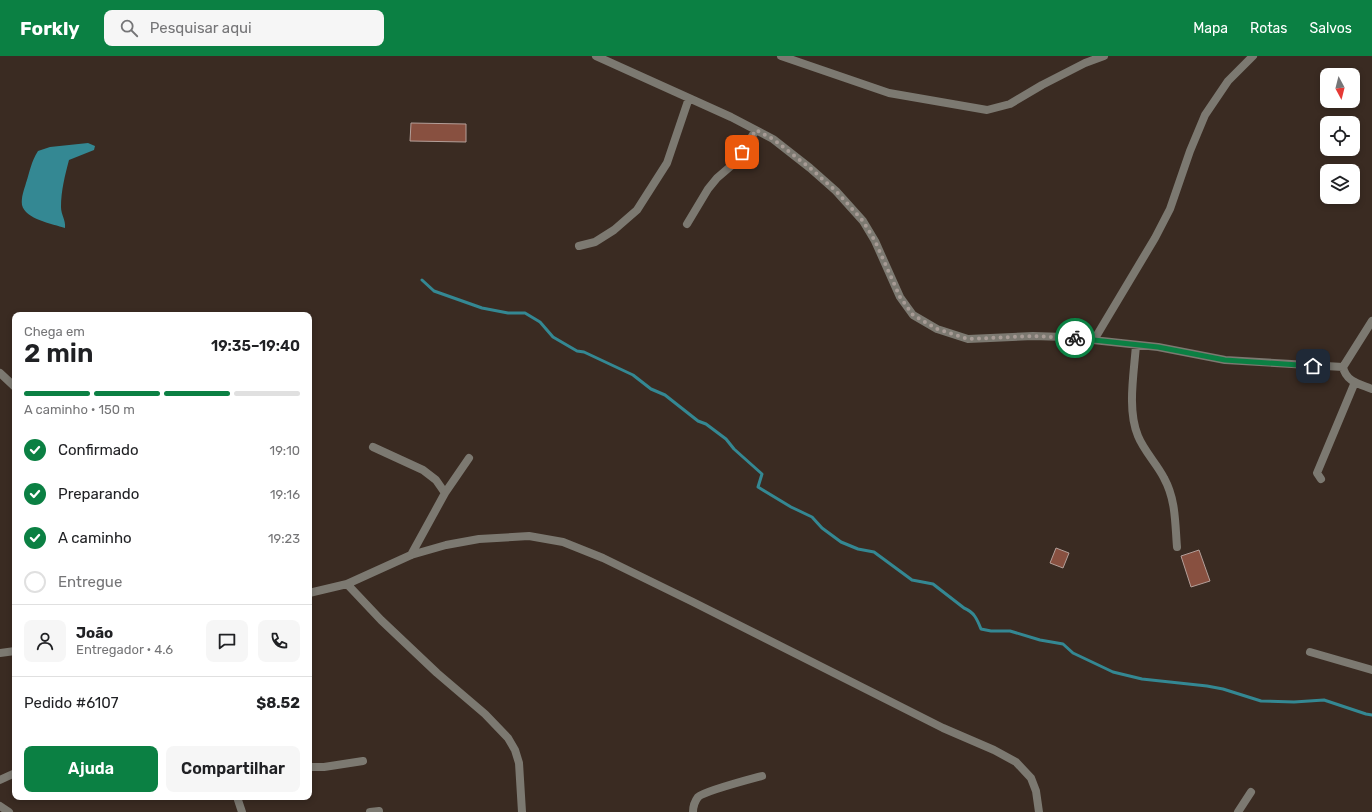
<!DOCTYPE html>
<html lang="pt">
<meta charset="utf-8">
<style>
body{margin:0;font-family:Rubik,sans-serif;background:#f6f6f6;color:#202124;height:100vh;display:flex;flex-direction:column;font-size:15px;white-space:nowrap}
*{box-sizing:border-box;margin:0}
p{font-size:13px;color:#757577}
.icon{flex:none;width:22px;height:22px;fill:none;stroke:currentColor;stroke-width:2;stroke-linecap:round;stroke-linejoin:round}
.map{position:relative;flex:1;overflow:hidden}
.sheet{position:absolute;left:12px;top:256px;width:300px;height:488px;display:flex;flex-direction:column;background:#fff;border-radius:8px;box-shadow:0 2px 6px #0003}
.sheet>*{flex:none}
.needle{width:26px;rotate:173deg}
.controls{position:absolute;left:1320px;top:12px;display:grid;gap:8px}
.controls a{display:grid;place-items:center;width:40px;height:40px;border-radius:8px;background:#fff;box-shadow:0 2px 6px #0003;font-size:20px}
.pin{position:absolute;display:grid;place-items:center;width:34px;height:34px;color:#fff;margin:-17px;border-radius:8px;box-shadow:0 2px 6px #0006}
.courier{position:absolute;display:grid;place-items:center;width:40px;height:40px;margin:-20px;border:3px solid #0b8043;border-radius:50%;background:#fff;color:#222;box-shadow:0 1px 5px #0007}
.headline em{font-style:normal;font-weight:600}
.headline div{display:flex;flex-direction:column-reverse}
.headline{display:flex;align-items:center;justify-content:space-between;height:68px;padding:0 12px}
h1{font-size:26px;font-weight:600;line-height:30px}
.bar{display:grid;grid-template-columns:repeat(4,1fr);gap:6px 4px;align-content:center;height:48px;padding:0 12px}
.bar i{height:5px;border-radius:3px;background:#e0e0e0}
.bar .active{background:#0b8043}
.bar p{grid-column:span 4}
.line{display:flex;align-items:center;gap:10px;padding:0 12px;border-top:1px solid #e0e0e0}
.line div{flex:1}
.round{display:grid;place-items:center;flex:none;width:42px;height:42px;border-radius:8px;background:#f6f6f6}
ol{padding:0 12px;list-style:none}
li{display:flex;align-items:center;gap:12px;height:44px}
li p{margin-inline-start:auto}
li .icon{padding:4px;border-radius:50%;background:#0b8043;color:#fff;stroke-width:4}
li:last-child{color:#757577}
li i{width:22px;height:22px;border:2px solid #e0e0e0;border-radius:50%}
.primary-button{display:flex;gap:8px;margin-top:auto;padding:8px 12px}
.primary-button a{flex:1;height:46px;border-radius:8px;background:#0b8043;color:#fff;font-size:16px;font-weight:600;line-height:46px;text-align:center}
.primary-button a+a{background:#f6f6f6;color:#202124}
header{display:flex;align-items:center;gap:24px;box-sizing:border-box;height:56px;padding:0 20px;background:#0b8043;color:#fff}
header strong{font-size:19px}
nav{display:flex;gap:22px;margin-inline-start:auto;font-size:14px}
.search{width:280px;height:36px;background:#f6f6f6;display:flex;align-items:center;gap:10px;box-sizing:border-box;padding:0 14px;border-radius:8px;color:#757577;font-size:15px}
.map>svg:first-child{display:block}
</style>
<header>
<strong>Forkly</strong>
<div class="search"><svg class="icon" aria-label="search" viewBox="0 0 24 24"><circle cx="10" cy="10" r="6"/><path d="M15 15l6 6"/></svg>Pesquisar aqui</div>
<nav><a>Mapa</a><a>Rotas</a><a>Salvos</a></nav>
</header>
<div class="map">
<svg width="1372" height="756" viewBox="0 0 1372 756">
<rect width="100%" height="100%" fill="#3a2b22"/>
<path fill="#348893" d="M88,87l7,3 -1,4 -25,10c-4,15 -8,31 -8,47 0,8 5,13 4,21 -12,-4 -40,-9 -43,-23 -1,-8 2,-15 4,-22 4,-12 5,-21 12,-32l12,-4z"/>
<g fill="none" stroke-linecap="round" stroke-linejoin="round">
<path stroke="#348893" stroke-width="3" d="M422,224l12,11 48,17 26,5h17l15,9 13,15 24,14 7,1 49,23 18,14 14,6 33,26 8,3 20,15 8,10 28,25 -4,13 33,20 21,10 10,11 19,14 17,7 16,3 38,28 21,4 31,24c10,4 13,11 17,21l10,2h19l30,9 23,4 10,9 40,19 29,7 65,7 16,3 38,12 33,1 30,-2 42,14 6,1"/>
</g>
<path fill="#885040" stroke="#b49f99" d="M411,67l55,1v18l-56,-1z
M1056,492l13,5 -6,15 -13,-5z
M1199,494l11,31 -19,6 -10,-31z"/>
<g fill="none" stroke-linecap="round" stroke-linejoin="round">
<path stroke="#7c7971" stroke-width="8" d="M596,0l135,61 42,22 37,29 26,23 27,30 12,20 25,56 13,18 24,14 31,10 65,-3 32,1 93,10 67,13 118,7
M781,0l108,37 98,17 23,-6 32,-19 43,-22 19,-7
M687,168l21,-35 9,-11 14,-12 11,-14 14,-22
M579,190l16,-4 19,-12 23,-20 30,-47 22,-65
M1372,265l-29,46c3,15 17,17 29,22
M1094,284l61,-102 15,-29 20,-58 15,-36 23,-34 25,-25
M1136,289c-2,28 -9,65 2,91 6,15 19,28 26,42 12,22 11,45 13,69
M0,317l15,14
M373,391l50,23 13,10 9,13
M1321,423l-4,-6 38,-91
M411,499l34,-62 24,-35
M347,528l34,36 56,53 48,41 23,24 7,12 4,13 3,49
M309,537l38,-9 64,-29 35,-10 33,-6 50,-3 34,6 40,16 90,44 250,126 51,22 22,12 15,16 5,13 3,21
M1310,596l62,18
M0,597l15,-2
M309,711h15l39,-6
M0,724l15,-7
M237,741l5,15
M0,750l9,6
M370,756l9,-1
M693,756c0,-5 2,-11 5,-15 7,-6 53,-18 64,-21
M1238,756l13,-20"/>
</g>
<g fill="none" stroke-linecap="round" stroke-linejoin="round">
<path stroke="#a79b95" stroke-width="4" stroke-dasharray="0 7.2" d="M742,96l14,-22 17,9 37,29 26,23 27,30 12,20 25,56 13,18 24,14 31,10 64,-3 43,2"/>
<path stroke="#0b8043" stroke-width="5" d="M1075,282l83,9 67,13 88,6"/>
</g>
</svg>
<div class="controls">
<a><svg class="needle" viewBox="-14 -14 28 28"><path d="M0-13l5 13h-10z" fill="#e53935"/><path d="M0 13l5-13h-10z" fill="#757577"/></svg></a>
<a><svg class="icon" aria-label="locate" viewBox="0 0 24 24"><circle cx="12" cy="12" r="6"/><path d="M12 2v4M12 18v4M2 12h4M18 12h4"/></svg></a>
<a><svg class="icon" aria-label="layers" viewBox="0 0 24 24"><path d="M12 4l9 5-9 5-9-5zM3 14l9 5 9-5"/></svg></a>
</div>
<div class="pin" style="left:742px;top:96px;background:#ea580c"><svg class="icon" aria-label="bag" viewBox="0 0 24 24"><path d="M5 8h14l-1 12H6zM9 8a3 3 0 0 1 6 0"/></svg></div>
<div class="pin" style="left:1313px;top:310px;background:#1f2937"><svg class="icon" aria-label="home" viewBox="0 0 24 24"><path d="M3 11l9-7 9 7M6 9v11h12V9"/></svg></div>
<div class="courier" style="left:1075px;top:282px"><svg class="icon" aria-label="bike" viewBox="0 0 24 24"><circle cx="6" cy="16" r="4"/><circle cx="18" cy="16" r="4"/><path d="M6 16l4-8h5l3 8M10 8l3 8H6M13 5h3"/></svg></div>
<section class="sheet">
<div class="headline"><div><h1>2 min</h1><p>Chega em</p></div><em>19:35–19:40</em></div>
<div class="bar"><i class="active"></i><i class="active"></i><i class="active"></i><i></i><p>A caminho · 150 m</p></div>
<ol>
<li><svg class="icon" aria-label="check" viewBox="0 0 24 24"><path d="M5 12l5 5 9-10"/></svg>Confirmado<p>19:10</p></li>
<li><svg class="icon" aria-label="check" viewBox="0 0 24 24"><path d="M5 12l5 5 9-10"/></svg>Preparando<p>19:16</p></li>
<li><svg class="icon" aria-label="check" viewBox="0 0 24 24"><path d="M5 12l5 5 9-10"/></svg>A caminho<p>19:23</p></li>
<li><i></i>Entregue</li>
</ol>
<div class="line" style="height:72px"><a class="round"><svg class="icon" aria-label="person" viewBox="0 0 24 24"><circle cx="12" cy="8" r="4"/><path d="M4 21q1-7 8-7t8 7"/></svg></a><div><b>João</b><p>Entregador · 4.6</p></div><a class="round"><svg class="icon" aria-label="chat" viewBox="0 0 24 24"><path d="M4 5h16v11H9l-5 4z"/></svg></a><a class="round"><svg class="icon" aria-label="phone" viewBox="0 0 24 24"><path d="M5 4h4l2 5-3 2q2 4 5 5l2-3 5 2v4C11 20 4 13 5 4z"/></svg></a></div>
<div class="line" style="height:52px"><div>Pedido #6107</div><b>$8.52</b></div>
<div class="primary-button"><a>Ajuda</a><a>Compartilhar</a></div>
</section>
</div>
